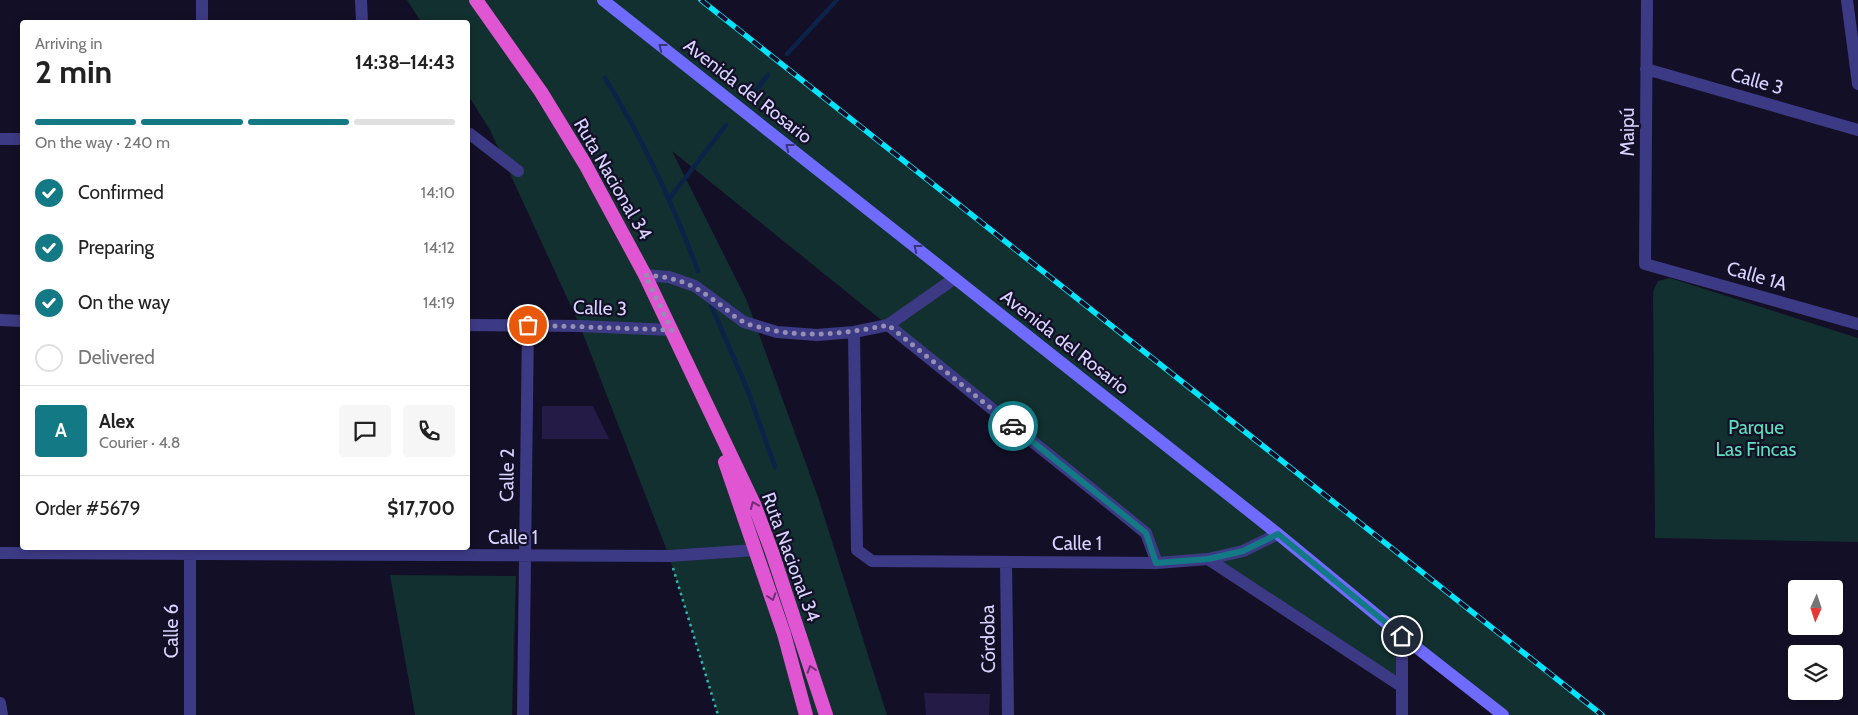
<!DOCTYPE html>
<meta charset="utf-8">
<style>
body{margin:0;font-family:Cabin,sans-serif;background:#f6f6f6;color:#222;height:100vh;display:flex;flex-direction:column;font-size:19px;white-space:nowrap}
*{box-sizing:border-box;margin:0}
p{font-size:16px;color:#767676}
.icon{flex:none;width:28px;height:28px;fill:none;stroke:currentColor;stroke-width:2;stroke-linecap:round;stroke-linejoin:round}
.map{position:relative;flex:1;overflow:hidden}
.panel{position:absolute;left:20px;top:20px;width:450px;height:530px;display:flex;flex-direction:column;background:#fff;border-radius:5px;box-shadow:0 2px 8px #0003}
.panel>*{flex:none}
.needle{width:32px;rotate:183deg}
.buttons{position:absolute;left:1788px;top:580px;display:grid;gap:10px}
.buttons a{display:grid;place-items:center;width:55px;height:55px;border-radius:5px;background:#fff;box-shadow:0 2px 8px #0003;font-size:25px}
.pin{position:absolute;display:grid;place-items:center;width:42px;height:42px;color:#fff;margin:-21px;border:2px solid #fff;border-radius:50%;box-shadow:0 1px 5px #0007}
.courier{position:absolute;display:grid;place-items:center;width:50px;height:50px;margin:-25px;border:4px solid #137a85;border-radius:50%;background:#fff;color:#222;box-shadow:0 1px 6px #0007}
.summary em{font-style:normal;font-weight:700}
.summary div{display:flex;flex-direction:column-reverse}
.summary{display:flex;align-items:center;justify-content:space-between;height:85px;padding:0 15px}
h1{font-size:32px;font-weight:700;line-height:38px}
.bar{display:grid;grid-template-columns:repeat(4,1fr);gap:8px 5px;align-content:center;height:60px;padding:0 15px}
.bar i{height:6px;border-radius:4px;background:#e0e0e0}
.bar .active{background:#137a85}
.bar p{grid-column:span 4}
.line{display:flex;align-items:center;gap:12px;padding:0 15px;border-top:1px solid #e0e0e0}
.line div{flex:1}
.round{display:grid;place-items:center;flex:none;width:52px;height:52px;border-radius:5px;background:#f6f6f6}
ol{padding:0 15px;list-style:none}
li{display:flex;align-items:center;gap:15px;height:55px}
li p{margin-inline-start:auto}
li .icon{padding:5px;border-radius:50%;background:#137a85;color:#fff;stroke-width:4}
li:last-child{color:#767676}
li i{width:28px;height:28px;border:2px solid #e0e0e0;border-radius:50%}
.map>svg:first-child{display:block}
</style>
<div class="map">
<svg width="1858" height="715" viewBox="0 0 1858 715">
<rect width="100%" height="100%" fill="#130f26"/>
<path fill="#12302f" d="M407,0h294l901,715h-99l-100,-78 -2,49 -193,-127 -51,4 -12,-30 -473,-382 75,150 71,196 69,218h-169l-49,-159 -89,-230 -90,-196 -22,-35v-73h-47z
M1670,278l188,60v204l-203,-4 -2,-246 5,-11z
M390,575l126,1 -4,139h-97z"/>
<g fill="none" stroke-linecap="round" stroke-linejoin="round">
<path stroke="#0c2248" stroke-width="4.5" d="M787,54l50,-54
M605,78c38,61 68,126 93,193
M755,91l13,-16
M669,199l57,-74
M711,305l37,86 27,76"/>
</g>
<path fill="#241b47" d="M542,406h51l16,33h-67z
M924,693l66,1 -1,21h-63z"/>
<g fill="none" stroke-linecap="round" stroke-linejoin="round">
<path stroke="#2fb8b0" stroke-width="2.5" stroke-dasharray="2.5 4" stroke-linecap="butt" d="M673,568l45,147"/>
<path stroke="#3d3a85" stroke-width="12" d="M361,0l1,22
M1647,0l-2,264 213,60
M1847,0l11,84
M202,22v-22
M1646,69l212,61
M468,134h2l48,37
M0,139h22
M645,275l24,2 26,9 49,36 33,10 40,3 37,-3 34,-7 67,-47
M0,320l22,1
M468,325l112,1 92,4
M888,325l258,208 11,30
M854,332l3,218 15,11 285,2 51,-4 35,-8 35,-17
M0,553l669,3 87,-6
M1208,559l193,127
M1006,562l2,153
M0,703l2,12
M190,715v-167
M523,715l5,-390
M1402,715v-79"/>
<path stroke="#6f6bff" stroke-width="12" d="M603,0l675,534 124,102 101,79"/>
<path stroke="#e055d1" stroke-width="14" d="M476,0l65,92 44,72 60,111 109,229 18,48 54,163
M725,462l59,172 22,81"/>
<g stroke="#00e5ff" stroke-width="5.5">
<path id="rail" d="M701,0l901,715"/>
</g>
<use href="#rail" stroke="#130f26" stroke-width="4" stroke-dasharray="11" stroke-linecap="butt"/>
</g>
<defs><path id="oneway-chevron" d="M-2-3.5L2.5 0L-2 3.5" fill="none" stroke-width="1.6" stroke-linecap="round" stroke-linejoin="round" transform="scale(1.25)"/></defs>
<g stroke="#38347d">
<use href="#oneway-chevron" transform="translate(662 47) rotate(-142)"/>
<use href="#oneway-chevron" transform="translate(789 147) rotate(-142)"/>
<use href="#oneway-chevron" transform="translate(917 248) rotate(-142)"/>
</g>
<g stroke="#6f2e73">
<use href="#oneway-chevron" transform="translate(754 505) rotate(-113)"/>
<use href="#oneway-chevron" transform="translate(772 597) rotate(72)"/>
<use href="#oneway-chevron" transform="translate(811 669) rotate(-108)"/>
</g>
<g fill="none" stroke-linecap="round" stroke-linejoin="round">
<path stroke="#948fb3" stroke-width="5" stroke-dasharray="0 9" d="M528,325l144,5 -27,-55c38,3 48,10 77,31 7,5 14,13 22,16 4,3 10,3 15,5 42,12 86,7 129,-2l125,101"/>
<path stroke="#137a85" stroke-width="6" d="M1013,426l133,107 10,30 52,-4 35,-8 35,-17 124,102"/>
</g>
<g text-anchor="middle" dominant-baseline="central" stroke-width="4.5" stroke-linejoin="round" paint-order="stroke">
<g font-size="19" fill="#d9d4ff" stroke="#130f26">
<text transform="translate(1757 81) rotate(16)">Calle 3</text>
<text transform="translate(748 91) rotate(38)">Avenida del Rosario</text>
<text transform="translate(1627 132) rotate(-90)">Maipú</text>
<text transform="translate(613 179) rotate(60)">Ruta Nacional 34</text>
<text transform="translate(1757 276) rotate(16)">Calle 1A</text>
<text transform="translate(600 308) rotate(2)">Calle 3</text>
<text transform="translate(1065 342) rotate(38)">Avenida del Rosario</text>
<text transform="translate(507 475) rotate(-89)">Calle 2</text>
<text x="513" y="537">Calle 1</text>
<text x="1077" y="543">Calle 1</text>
<text transform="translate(791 557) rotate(70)">Ruta Nacional 34</text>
<text transform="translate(171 631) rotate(-90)">Calle 6</text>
<text transform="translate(988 639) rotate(-91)">Córdoba</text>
</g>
<g font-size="19" fill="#5fe0c0" stroke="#130f26">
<text x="1756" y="427">Parque<tspan x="1756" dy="22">Las Fincas</tspan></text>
</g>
</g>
</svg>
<div class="buttons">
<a><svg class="needle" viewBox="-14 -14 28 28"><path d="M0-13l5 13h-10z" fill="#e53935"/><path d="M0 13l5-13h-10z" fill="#767676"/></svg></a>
<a><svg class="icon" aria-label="layers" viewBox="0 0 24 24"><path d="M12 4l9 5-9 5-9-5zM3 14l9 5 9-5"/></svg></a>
</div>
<div class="pin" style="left:528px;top:325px;background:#ea580c"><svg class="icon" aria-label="bag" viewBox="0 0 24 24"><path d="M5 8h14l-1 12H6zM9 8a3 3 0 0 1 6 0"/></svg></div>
<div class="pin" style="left:1402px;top:636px;background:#1f2937"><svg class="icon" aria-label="home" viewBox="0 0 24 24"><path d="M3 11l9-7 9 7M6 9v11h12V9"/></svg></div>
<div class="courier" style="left:1013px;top:426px"><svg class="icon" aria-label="car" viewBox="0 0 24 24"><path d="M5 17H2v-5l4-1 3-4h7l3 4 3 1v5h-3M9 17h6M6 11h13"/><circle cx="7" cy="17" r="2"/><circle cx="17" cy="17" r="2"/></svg></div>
<section class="panel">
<div class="summary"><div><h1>2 min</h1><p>Arriving in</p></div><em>14:38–14:43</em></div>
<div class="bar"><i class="active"></i><i class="active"></i><i class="active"></i><i></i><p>On the way · 240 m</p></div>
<ol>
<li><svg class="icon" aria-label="check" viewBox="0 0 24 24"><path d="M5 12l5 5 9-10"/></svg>Confirmed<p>14:10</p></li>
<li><svg class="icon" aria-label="check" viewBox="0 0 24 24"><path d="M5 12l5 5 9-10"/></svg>Preparing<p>14:12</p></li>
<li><svg class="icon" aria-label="check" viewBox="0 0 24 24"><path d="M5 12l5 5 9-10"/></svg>On the way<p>14:19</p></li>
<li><i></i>Delivered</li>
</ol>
<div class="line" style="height:90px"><b class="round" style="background:#137a85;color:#fff">A</b><div><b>Alex</b><p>Courier · 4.8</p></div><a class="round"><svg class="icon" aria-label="chat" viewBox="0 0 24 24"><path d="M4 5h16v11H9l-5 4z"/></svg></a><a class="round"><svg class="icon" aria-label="phone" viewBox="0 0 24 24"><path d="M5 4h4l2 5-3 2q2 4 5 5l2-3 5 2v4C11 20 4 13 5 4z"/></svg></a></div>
<div class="line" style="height:65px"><div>Order #5679</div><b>$17,700</b></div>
</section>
</div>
